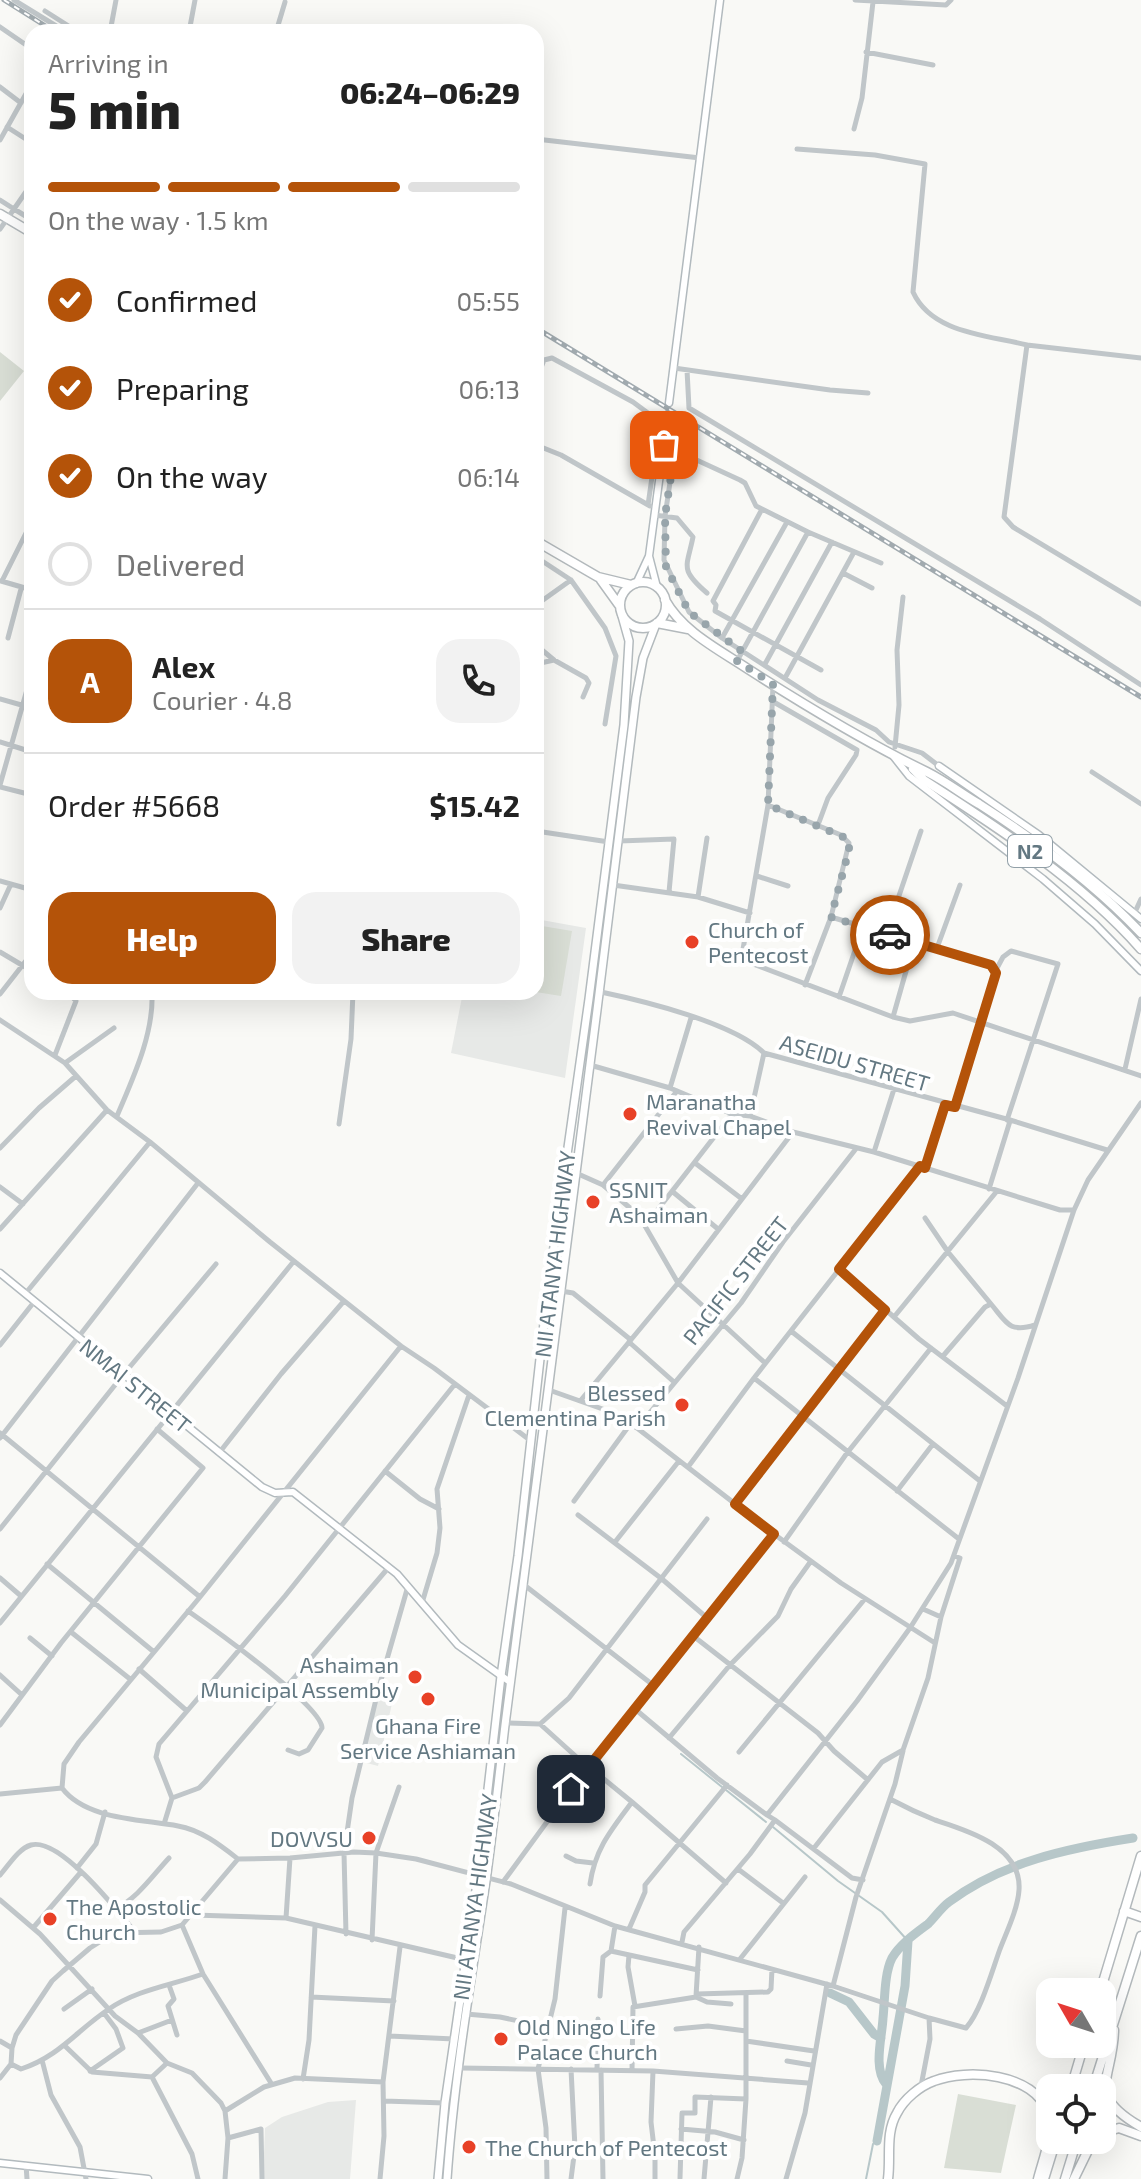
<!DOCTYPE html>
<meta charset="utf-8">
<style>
body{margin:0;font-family:"Exo 2",sans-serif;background:#f2f2f2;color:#222;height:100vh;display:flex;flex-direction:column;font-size:30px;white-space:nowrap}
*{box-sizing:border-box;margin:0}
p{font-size:26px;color:#767676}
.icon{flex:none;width:44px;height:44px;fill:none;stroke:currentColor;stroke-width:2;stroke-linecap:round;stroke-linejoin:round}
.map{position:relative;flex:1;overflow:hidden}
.details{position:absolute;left:24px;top:24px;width:520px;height:976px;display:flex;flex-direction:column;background:#fff;border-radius:24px;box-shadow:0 8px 32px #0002}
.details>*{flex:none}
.needle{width:52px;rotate:309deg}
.fabs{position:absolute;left:1036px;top:1978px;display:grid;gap:16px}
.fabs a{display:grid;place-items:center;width:80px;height:80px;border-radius:16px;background:#fff;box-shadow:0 8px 32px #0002;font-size:40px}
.pin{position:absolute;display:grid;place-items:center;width:68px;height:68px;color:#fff;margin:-34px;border-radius:16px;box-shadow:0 4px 12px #0006}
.courier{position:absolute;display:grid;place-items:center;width:80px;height:80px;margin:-40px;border:6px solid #b45309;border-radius:50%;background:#fff;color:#222;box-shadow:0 2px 10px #0007}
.summary em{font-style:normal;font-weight:800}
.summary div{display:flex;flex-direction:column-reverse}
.summary{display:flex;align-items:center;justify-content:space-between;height:136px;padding:0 24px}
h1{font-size:52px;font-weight:800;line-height:60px}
.bar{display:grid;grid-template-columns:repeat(4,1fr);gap:12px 8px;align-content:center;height:96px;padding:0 24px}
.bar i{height:10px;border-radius:6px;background:#e0e0e0}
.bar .on{background:#b45309}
.bar p{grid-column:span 4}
.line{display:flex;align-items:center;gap:20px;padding:0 24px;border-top:2px solid #e0e0e0}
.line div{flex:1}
.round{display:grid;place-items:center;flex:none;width:84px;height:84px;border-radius:24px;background:#f2f2f2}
ol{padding:0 24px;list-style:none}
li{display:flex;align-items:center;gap:24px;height:88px}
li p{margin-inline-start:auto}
li .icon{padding:8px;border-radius:50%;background:#b45309;color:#fff;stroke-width:4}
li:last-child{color:#767676}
li i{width:44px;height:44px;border:4px solid #e0e0e0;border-radius:50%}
.cta{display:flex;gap:16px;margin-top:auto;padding:16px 24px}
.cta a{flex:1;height:92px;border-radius:24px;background:#b45309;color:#fff;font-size:32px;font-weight:800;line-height:92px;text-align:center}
.cta a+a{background:#f2f2f2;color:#222}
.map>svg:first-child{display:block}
</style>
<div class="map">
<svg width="1141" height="2179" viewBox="0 0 1141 2179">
<rect width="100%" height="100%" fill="#f9f9f6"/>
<path fill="#e7e9e7" d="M536,919l50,9 -21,150 -114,-25 12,-61h73z
M378,1695l15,4 -15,67 -15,-4z
M356,2100l-6,79h-87l2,-51 17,-11 46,-15z"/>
<path fill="#d9ded5" d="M0,352l24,19 -24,30z
M536,925l36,6 -11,65 -25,-4z
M958,2094l58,11 -15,68 -57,-5z"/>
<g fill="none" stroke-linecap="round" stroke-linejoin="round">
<path stroke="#b7c7c9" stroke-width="2" d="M681,1754l41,33
M726,1790l40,32
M773,1827l65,54 44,31 26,29
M866,2179l7,-35 4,-3"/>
<path stroke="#b7c7c9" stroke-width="9" d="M830,1993l19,9 25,32 7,4
M886,2084c-13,-16 -4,-46 -3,-66 2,-18 1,-44 9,-60 8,-14 24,-25 36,-34 7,-7 13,-16 21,-22 53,-40 120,-54 184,-64
M877,2141l28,-155 3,-45"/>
<g stroke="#b2babe" stroke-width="9">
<path id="secondary" d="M669,403l51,-403
M649,556l8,31
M636,584l13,-28 19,-142
M894,757l15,19 134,103 52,45 46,47
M939,766l100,69 102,84
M0,1273l262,214 13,6 18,-1 104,82 61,71 52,37
M0,2163l148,16"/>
</g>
<g stroke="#b3babd" stroke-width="10">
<path id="primary" d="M438,2179l7,-76 33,-227 23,-200 17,-120 29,-260 42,-297 35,-274 5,-84 -7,-25
M447,2179c7,-100 24,-199 39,-298 7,-52 13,-104 19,-156 42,-343 90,-685 131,-1028l7,-39 13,-34"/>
</g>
<g stroke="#b3b9bc" stroke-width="11">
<path id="highway" d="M0,214l32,19
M536,541l62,36 33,8
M601,580l18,25
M620 605a23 23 0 1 1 46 0a23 23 0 1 1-46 0Z
M665,600c18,32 53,49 83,69 58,37 117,73 179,103 18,9 35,22 52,32 58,37 115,79 162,129
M657,623l31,6
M913,769l11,11c75,48 158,102 217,169
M1124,1911l17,6
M1100,1992l41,-136
M1114,2030c-1,50 -30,64 27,97
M1071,2088l13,-44
M1093,2088l48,-152
M1102,2133l17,-5 22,8
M888,2179c3,-22 -3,-46 9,-66 7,-14 23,-27 37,-32 33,-13 101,-8 114,32 6,21 -5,46 -10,66
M1044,2179l12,-39
M1065,2179l12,-39
M1074,2179l19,-39"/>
</g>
<path stroke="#c0c6c9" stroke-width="5" d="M14,0l52,32
M855,0l91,5 5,-5
M45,11l33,21
M0,27l32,22
M110,32l6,-32
M189,32l6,-32
M276,32l9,-30
M866,52l67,13
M0,87l21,16
M7,127l25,16
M854,129l8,-31 11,-96
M536,139l164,19
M0,140l32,-57
M797,149l78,6 50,9 -12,128c19,42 76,43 114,53
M0,200l14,9 18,-26
M0,229l14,-20 18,11
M1141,358l-114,-13 -23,172 9,10 128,77
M674,368l156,22 38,3
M687,370l2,38 351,211 101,66
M536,380l8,-20 8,-2 81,44 23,17 3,9 -11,77
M536,445l25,10 89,51
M664,445l76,35 5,3 11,23 52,26 73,31
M675,449l-10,67 -1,44 25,52 33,26 96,62 58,30 13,12 33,11 17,13
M762,509l-49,92 3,4 -1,6 106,59
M654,515l23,3 16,19c-6,30 -14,32 14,56
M536,557l35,23 -35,25
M843,573l29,15
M571,580l34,48 11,28 -11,68
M1,581l31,9
M2,581l30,-60
M8,638l13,-49
M722,638l65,-116
M536,645l18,15 32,18 3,5 -6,14
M737,661l71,-129
M536,664l18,-4
M765,664l67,-122
M785,678l69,-126
M773,685l-5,120 -26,150 3,6 148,56 17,4 43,-8 188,63
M0,699l32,9
M772,701l85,49 -1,5 -28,43 -10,27
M0,742l32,10
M895,747l4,-42 -2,-55 6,-53
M1092,772l49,32
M0,785l32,-113
M0,787l32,8
M768,805l73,30 8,8 -18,74 -26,68
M536,831l73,11
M619,841l55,-2 -5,53
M757,876l31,10
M0,881l32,9
M613,885l85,12 52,16
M698,897l9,-59
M0,908l11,-24
M1135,912l6,-13
M831,917l160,48 5,5
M886,934l35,-103
M937,948l23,-63
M0,952l32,19
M601,992c43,9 133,31 163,61l246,67 97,30
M0,994l32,-41
M839,997l24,-70
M893,1017l21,-74
M0,1020l65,43 42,47 43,32 120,100 131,104 33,22 97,73
M55,1055l21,-54 -8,-9
M65,1063l49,-35
M590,1065l80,23 62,26 18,2 43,16 81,20 186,58h14
M1125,1069l16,-70
M670,1088l21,-70
M955,1107l41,-137 7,-13 8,-6 47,13 -51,156
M117,1116c16,-38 37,-82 35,-124
M750,1116l14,-63
M339,1124l12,-85 2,-47
M0,1148l39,-40 37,-32
M874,1152l20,-63
M695,1163l47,36
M925,1168l20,-63
M576,1173l27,12 27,23 15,18 33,57 87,80
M603,1185l74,-94
M0,1187l23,17
M989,1189l21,-68
M673,1192l45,37
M925,1218l23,34 43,52
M645,1226l87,-112
M0,1229l107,-119
M839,1269l80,70 88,67
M561,1291l12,2 58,47
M25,1294l125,-152
M894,1317l103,-126
M791,1331l189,150
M629,1342l45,40
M0,1345l34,-43
M943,1356l42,-49 6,-3c16,19 18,29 44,21
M754,1378l205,161
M549,1390l62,22 26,16 137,106 67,49 94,60
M581,1400l97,-117 115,-151
M637,1428l104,-125 42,-61 72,-92
M0,1433l200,164
M0,1438l198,-255
M219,1453l62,-79 63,-73
M688,1467l66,-89 166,-212
M385,1471l35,28 19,10
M897,1491l36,-47
M574,1501l57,-78
M735,1504l150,-194
M578,1515l84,64 44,38
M0,1529l123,-154 93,-111
M615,1542l64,-81
M784,1542l63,-89 84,-105
M47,1564l107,88
M0,1578l21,18
M523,1584l130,101
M422,1603l15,-50 3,-25 -3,-39 32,-94
M923,1609l18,8
M188,1611c23,16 134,95 134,117l-14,22 -9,4 -11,-4
M0,1623l294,-362
M71,1632l59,47
M692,1635l126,98 16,18 34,29
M30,1638l22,18
M139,1669l48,42
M0,1675l22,20
M635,1709l82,69 50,37 90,-114 53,-73 41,-65 67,-185 56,-168 14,-30 53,-77
M505,1723l35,1 29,-26 138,-179
M540,1724l41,37 9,2
M0,1725l61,-82 142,-175 -46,-39
M669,1738l61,-73 48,-49 13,-27 20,-28
M739,1752l125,-152
M588,1766l44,36c-21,28 -37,47 -42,82
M0,1794l62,-6
M172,1798l27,-10 6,-6 184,-215
M632,1802l94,81
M775,1820l77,58 11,2
M164,1824l8,-26 -16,-41 3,-13 126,-148 170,-212
M814,1848l68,-86 21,-12 25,-72 13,-61 19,-59 -6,-2
M566,1856l10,5 17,2
M290,1858l-4,60 180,42
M238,1859c-18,-14 -37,-29 -60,-33 -36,-7 -92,-6 -116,-38l2,-24 15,-22 121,-145 201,-251
M77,1868l19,-24 9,-32
M738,1869l45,34
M0,1875c9,-10 18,-26 31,-30 29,-8 86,65 103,86
M503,1882l87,-119 184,-229
M0,1900l40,34 75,82 23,17 29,30 25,10 29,30 4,8 3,27 -3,41
M115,1909c22,-10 38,-34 54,-51
M194,1915l92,3
M182,1925l21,49 68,109
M33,1928l48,-56
M629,1929l16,-37v-7l82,-100
M346,1934l-2,-81 8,-55 27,-111 29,-101
M372,1940l4,-87 23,-66
M682,1942l2,-10 66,-78 25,-34 -8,-5
M611,1951l4,-25
M629,1955l-1,12 7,39
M740,1959l65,-82
M169,1985l5,14 -6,7 9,29
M833,1986l23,-89 39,-113 8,-33
M697,1994l71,-2 3,-3 1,-20
M600,1996l3,-39 8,-6 87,19
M696,1996l3,-49
M311,1997l83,4
M64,2009l28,-20
M466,2014l34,3 47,10
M676,2029l32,-3 38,5
M138,2033l34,-13
M389,2036l65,3
M0,2041l12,7
M746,2041l68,10
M65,2046l27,26 60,5
M42,2060l9,35 29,52 6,32
M787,2061l24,4
M167,2063l-15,14 40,77 6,25
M11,2064l10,5c39,-13 56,-39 88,-60 27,-19 63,-24 94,-35
M460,2068l193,3 155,12
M571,2069l4,79 -4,31
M597,2070l1,-51
M601,2070l2,109
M90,2071l33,-23 -7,-19 -12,-16
M632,2071l1,-64 63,-10 11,5 24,2
M653,2071l-2,51 4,34v23
M0,2078l11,-14 1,-16 4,-13 36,-54 11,-10 27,-23 24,-15 47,-1 21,-7 56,-66 52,-1 64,-6 22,1 40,6 95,25 104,42 218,60 96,32 37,10c15,-17 26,-57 34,-79 7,-18 18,-41 19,-59 3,-44 -53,-60 -84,-70 -15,-6 -30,-13 -45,-21
M303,2079l6,-39 6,-114
M921,2086l9,-47 -1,-21
M384,2101l61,2
M225,2111l39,-24 31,-9 88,4
M681,2129l34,3 29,8
M228,2138l33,-9 1,50
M26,2165l1,14
M680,2178l2,-65h13v-16l51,2
M380,2179l4,-43 -1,-54 17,-135
M547,2179l-1,-51 -8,-59 17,-70 10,-91
M704,2179l7,-82
M737,2179l5,-21 4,-59v-105
M786,2179l19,-66 22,-129"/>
<use href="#secondary" stroke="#fff" stroke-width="6"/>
<use href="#primary" stroke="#fff" stroke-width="7"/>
<use href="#highway" stroke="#fff" stroke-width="8"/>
<g stroke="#a1aaaf" stroke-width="5">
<path id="rail" d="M4,0l51,32
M536,328l605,369"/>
</g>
<use href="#rail" stroke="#fff" stroke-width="2" stroke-dasharray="6" stroke-linecap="butt"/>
</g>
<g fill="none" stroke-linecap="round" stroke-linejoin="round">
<path stroke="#98a5ab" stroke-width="8" stroke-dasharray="0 14.4" d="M664,445l11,4 -10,67 1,51 23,45 54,40 -6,9 36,23 -5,121 78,33 3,5v7l-18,67 59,18"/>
<path stroke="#b45309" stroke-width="10" d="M571,1789l203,-255 -39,-30 150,-194 -46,-41 81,-103 5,2 20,-63 10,2 41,-134 -5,-8 -101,-30"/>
</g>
<g fill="#e84127" stroke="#fff" stroke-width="3">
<circle cx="692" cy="942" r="8"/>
<circle cx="630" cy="1114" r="8"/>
<circle cx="593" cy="1202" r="8"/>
<circle cx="682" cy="1405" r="8"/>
<circle cx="415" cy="1677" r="8"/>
<circle cx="428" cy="1699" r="8"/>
<circle cx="369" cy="1838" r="8"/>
<circle cx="50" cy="1919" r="8"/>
<circle cx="501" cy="2039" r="8"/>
<circle cx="469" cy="2147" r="8"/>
</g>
<g text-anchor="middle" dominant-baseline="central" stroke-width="8" stroke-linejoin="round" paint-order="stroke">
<rect fill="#fff" stroke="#92a0a8" stroke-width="2" x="1008" y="835" width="44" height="32" rx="6"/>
<g font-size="20" font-weight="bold" fill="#637882">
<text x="1030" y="851">N2</text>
</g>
<g font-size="22" fill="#637882" stroke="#fff" text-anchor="start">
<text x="708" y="929">Church of<tspan x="708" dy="25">Pentecost</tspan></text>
<text x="646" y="1101">Maranatha<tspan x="646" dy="25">Revival Chapel</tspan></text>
<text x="609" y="1189">SSNIT<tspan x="609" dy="25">Ashaiman</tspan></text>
<text x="666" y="1392" text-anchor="end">Blessed<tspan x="666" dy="25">Clementina Parish</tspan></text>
<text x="399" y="1664" text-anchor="end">Ashaiman<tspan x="399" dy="25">Municipal Assembly</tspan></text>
<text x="428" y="1725" text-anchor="middle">Ghana Fire<tspan x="428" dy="25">Service Ashiaman</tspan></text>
<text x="353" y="1838" text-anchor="end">DOVVSU</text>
<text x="66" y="1906">The Apostolic<tspan x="66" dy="25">Church</tspan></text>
<text x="517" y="2026">Old Ningo Life<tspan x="517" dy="25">Palace Church</tspan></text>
<text x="485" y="2147">The Church of Pentecost</text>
</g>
<g font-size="22" fill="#637882" stroke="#fff">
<text transform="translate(855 1062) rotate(16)">ASEIDU STREET</text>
<text transform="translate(554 1254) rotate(-83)">NII ATANYA HIGHWAY</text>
<text transform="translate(735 1280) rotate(-52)">PACIFIC STREET</text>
<text transform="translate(136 1385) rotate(39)">NMAI STREET</text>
<text transform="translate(474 1897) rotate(-82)">NII ATANYA HIGHWAY</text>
</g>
</g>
</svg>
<div class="fabs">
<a><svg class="needle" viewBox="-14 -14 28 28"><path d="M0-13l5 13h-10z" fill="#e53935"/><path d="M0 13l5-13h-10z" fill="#767676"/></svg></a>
<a><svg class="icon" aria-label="locate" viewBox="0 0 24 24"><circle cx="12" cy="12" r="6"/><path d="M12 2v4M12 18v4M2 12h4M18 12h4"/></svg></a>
</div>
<div class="pin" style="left:664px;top:445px;background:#ea580c"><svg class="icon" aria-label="bag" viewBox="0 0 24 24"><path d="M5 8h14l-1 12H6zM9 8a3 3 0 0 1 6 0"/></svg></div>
<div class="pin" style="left:571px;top:1789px;background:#1f2937"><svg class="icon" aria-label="home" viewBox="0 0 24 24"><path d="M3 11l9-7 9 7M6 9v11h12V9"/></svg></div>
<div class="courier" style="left:890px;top:935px"><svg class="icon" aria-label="car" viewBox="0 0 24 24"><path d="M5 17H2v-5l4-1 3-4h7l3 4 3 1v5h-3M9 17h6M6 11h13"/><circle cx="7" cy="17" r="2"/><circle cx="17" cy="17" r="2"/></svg></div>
<section class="details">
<div class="summary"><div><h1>5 min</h1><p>Arriving in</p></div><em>06:24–06:29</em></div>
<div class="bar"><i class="on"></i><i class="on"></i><i class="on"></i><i></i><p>On the way · 1.5 km</p></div>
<ol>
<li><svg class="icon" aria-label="check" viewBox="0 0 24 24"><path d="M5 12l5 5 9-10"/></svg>Confirmed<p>05:55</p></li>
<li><svg class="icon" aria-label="check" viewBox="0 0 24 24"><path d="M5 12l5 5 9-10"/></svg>Preparing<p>06:13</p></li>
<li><svg class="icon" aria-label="check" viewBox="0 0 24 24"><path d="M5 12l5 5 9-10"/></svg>On the way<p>06:14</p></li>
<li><i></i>Delivered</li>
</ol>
<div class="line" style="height:144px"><b class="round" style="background:#b45309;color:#fff">A</b><div><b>Alex</b><p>Courier · 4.8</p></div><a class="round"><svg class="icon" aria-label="phone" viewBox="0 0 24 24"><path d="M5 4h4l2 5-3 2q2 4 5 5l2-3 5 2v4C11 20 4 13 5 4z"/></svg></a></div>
<div class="line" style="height:104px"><div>Order #5668</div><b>$15.42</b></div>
<div class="cta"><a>Help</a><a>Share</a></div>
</section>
</div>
